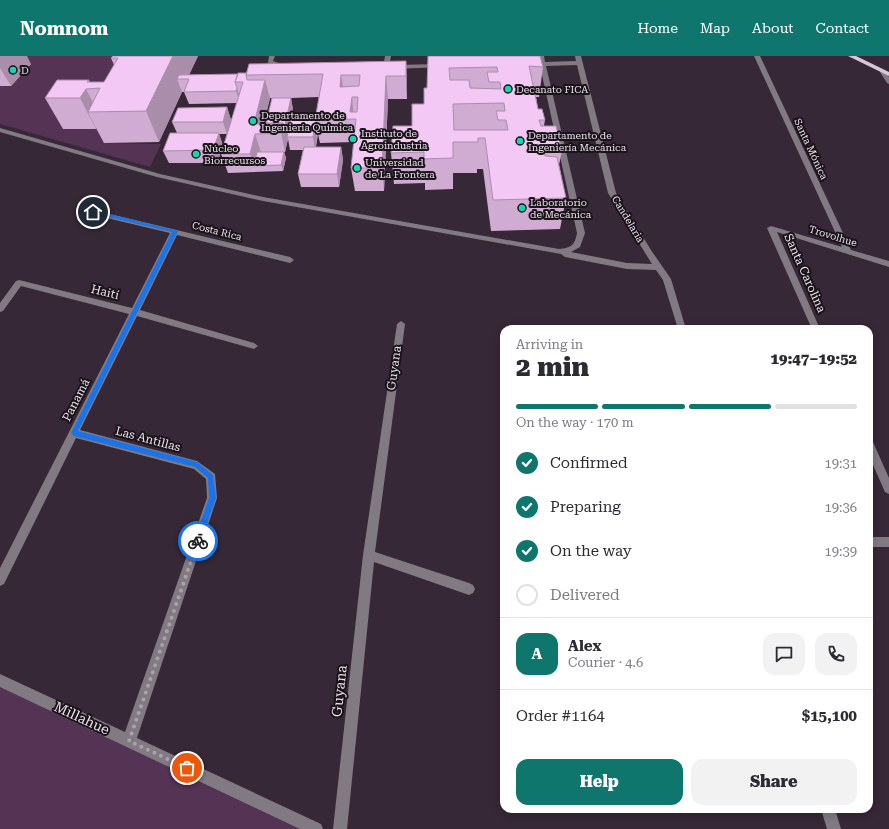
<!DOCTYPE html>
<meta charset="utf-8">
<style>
body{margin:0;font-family:"Roboto Serif",serif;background:#f2f2f3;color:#2b2b33;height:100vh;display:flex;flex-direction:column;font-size:15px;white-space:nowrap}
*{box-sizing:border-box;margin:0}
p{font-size:13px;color:#7c7c81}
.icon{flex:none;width:22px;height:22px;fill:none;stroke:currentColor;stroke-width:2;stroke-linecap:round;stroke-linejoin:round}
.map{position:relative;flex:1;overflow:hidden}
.sheet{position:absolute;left:500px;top:269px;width:373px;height:488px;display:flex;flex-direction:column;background:#fff;border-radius:12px;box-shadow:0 2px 10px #0003}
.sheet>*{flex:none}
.pin{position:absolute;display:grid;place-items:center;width:34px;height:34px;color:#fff;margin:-17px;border:2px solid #fff;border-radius:50%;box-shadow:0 1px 4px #0007}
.courier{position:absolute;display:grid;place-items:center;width:40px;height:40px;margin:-20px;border:3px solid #1a73e8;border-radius:50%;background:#fff;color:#222;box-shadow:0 1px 5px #0007}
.overview em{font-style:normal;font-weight:800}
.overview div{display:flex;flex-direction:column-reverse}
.overview{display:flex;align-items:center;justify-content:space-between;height:68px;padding:0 16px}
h1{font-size:26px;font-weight:800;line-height:30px}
.bar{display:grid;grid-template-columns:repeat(4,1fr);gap:6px 4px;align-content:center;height:48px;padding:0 16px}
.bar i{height:5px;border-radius:3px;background:#e1e1e2}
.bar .selected{background:#0f766e}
.bar p{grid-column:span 4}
.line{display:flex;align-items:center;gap:10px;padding:0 16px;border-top:1px solid #e1e1e2}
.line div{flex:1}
.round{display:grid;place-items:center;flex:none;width:42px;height:42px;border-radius:12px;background:#f2f2f3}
ol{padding:0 16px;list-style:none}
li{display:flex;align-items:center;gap:12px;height:44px}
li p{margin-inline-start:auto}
li .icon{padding:4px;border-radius:50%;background:#0f766e;color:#fff;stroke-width:4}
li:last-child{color:#7c7c81}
li i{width:22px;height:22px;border:2px solid #e1e1e2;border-radius:50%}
.button{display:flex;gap:8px;margin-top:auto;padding:8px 16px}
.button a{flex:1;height:46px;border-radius:12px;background:#0f766e;color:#fff;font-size:16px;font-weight:800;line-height:46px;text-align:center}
.button a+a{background:#f2f2f3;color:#2b2b33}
header{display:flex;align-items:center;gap:24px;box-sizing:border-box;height:56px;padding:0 20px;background:#0f766e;color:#fff}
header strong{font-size:19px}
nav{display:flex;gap:22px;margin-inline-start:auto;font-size:14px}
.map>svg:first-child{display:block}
</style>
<header>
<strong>Nomnom</strong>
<nav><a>Home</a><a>Map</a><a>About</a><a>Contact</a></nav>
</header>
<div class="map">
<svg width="889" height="773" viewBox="0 0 889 773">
<rect width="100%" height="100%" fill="#362836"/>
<path fill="#543355" d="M0,0h142l-40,57 -6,16h15l-7,14 57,1 -11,23 -150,-43v-38h11z
M0,623l316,150h-316z"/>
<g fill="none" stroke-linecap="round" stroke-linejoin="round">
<path fill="#827a82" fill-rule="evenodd" d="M269,0h6l-2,5 15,5 -3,2 -17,-5z
M385,0h6l-2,11 -3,2 -3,-2z
M538,0h6l1,6 31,-1 -1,-5h6l35,137 35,57 20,29 15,50h-8l-15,-49 -7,-10 -29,-1 -62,-12 -4,-3 -298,-53 -106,-24 -157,-45v-4l160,46 103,23 296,52c12,-1 16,-4 18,-16l-37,-167 -6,-2 5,-2zM577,9l31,128 44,71 -25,-1 -56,-11 9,-5 5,-14 -39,-167z
M754,0h6l91,194 38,11v6l-112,-35 43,97h-8l-45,-101 4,-2 71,21z
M441,8l3,2 -1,1 -50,2 -3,-2 3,-2z
M881,15l5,1 3,5v7l-2,-1 -7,-11z
M90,154h3l197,47 4,3 -4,3 -113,-28 -37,75 114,33 4,3 -4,3 -117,-33 -57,114 117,31 18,13 2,24 -80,240 184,86 2,5h-23l-300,-142v-13l125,58 82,-234 -1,-19 -12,-10 -118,-31 -72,146 -4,2v-18l129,-254 -108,-28 -18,25 -3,1v-9l16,-22 3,-1 113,28 38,-75 -80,-19z
M401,265l4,3 -30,228 94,31 4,2 2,4 -2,4 -4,2 -95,-33 -27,267h-14l30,-274 34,-231z
M869,385l4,1 16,36v16l-4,-2 -16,-36z
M869,481h20v10h-20z
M821,753h14l6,20h-14z"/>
<path fill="#d7c8d7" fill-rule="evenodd" d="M848,0h8l33,16v4z"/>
</g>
<path fill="#d1acd2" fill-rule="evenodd" d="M0,0l31,8 -20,22h-11z
M198,0l-9,19 49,-1 9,-1 159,-12 1,38h-19l-4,92h-29l-4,-23 3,-26 -34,1 -2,-9 -2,13h25l2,13 -4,27h-38l-3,-13 5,-24h-13l-2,-11 -3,13h-24h23l2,6 -3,13 -55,2 -7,-19 16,-51 -48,1 -5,-12h-2l-23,50 -55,1 -8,-15v1h-33l-18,-31 44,-18 1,2h14l10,-17 -3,-7zM319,41l-4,23h-23l1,-10 -2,-12zM270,42h2l-6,25h-2z
M428,0l115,11 -4,30h-3l2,12 7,11 -1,6 18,25 -3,14 7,33 -6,31 -69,2 -8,-62h-6v4h-24v16l-28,1v-7l-31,1 -3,-31 21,-27 12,-22 3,-16z
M227,51l4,13 -4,14h-8l4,12 -6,17h-48l-6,-12 14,-18 -5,-11z"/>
<path fill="#aa8cab" d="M0,0h27l4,8 -20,22 -11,-18z
M173,0h25l-11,23h-10l5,13 -23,50 -13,-31z
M406,5l1,23v15l-1,-23z
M341,19l4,23 -5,-11z
M386,20l2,23 -4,92 -2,-23z
M265,24l5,18 -9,36 -7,-10z
M237,32l4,12 -1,3 -4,-12z
M86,33l12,23h-10l8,16v1l-16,-31z
M352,41l2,22 -4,-7z
M291,42l2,12 -5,27h-1l1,2 -3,13 -4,-19 2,-10z
M227,51l4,13 -4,14 -4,-12z
M316,65l2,13 -3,16 -2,-13z
M219,77l4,13 -6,17 -4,-13z
M255,78l6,18 -7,14 -4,-12z
M341,91l2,13 -4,27 -2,-13z
M284,96l2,6 -3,13 -2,-6z"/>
<path fill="#f3c8f4" stroke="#aa8cab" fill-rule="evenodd" d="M113,0h60l-27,55 -58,1 12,-24 -14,1 -6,9h-35l12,-18h32l-2,2h17l14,-24h-7z
M428,0h112l3,11 -14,-1 9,43h4l3,11h-6l2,6h15l6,25h-18l1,5 12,1 9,41 -73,2 -8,-62h-7v4h-25v16l-29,1v-7l-33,1 2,-27h19v-22h12v-16h3zM497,11l1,5h-11l2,10h11l1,7 -31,-1 -1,-8h-19l-1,-12zM504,47l1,8h-9l2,9h8l2,10h-54l-1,-26z
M406,5v15h-20l-4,92h-31l5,-49 -41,1 8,-46 -77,1 3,-11zM341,19h19l-1,11 -19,1zM352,41h6l-1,15h-7z
M238,17h9l-1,2 1,5h18l-11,44 29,-1 -2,10 -26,1 -5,20h-29l22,-72h-8z
M238,18l-3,8 2,6 -1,3 -52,1 5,-13h-12l2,-4z
M272,42h19l-7,31 -1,-6h-17z
M227,51l-4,15h-51l6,-14z
M291,64h24l1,1 -3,16h-26z
M170,77h49l-6,17 -50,1z
M304,91h37l-4,27h-39z
M257,96h27l-3,13 -27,1z"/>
<path fill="#1a73e8" d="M93,154l85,21 -100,200 119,31 16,13 3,23 -15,43 -3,4 -4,-4 15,-43 -1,-20 -13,-11 -121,-31 -3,-3 101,-201 -81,-19z"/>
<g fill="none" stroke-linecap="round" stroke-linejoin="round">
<path stroke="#aba0ab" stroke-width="4" stroke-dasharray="0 7.2" d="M187,712l-58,-27 69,-200"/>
</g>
<g fill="#17d5b3" stroke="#1a131a" stroke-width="1.5">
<circle cx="13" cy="14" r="4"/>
<circle cx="508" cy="33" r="4"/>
<circle cx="253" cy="65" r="4"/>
<circle cx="353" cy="83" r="4"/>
<circle cx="520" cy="85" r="4"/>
<circle cx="196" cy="98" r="4"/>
<circle cx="357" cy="112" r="4"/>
<circle cx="522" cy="152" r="4"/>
</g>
<g text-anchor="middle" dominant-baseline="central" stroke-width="4" stroke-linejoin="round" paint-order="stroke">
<g font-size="10" fill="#eae1ea" stroke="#1a131a" text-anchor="start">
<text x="21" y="14">D</text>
<text x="516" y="33">Decanato FICA</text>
<text x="261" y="59">Departamento de<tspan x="261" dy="12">Ingeniería Química</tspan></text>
<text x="361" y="77">Instituto de<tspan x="361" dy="12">Agroindustria</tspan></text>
<text x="528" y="79">Departamento de<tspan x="528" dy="12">Ingeniería Mecánica</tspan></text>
<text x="204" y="92">Núcleo<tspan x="204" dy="12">Biorrecursos</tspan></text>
<text x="365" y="106">Universidad<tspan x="365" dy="12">de La Frontera</tspan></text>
<text x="530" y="146">Laboratorio<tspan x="530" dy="12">de Mecánica</tspan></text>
</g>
<g font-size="10" fill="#eae1ea" stroke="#1a131a">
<text transform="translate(811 93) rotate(65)">Santa Mónica</text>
<text transform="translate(628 163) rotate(59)">Candelaria</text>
<text transform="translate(217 175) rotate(14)">Costa Rica</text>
<text transform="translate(833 180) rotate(17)">Trovolhue</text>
</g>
<g font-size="12" fill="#eae1ea" stroke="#1a131a">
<text transform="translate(805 217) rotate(66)">Santa Carolina</text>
<text transform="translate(105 236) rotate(14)">Haití</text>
<text transform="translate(394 312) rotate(-82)">Guyana</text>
<text transform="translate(76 344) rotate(-63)">Panamá</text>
<text transform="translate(148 383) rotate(15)">Las Antillas</text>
</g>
<g font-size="14" fill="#eae1ea" stroke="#1a131a">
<text transform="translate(339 635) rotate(-84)">Guyana</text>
<text transform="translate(82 662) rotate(25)">Millahue</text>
</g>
</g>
</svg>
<div class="pin" style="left:187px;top:712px;background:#ea580c"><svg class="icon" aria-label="bag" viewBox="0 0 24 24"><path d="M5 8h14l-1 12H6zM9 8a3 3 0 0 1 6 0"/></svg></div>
<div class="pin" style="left:93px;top:156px;background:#1f2937"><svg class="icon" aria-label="home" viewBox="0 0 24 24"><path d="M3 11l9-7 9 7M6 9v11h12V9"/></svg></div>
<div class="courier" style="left:198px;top:485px"><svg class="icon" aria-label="bike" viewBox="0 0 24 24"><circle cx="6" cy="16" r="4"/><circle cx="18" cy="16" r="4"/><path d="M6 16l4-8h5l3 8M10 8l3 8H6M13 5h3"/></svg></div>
<section class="sheet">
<div class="overview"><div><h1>2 min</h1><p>Arriving in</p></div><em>19:47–19:52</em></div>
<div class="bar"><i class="selected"></i><i class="selected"></i><i class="selected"></i><i></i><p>On the way · 170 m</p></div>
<ol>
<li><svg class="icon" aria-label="check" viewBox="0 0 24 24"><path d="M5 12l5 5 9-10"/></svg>Confirmed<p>19:31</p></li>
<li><svg class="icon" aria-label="check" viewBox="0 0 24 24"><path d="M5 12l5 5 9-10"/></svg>Preparing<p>19:36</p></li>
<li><svg class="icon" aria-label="check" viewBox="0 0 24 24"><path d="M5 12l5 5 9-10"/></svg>On the way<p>19:39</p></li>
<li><i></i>Delivered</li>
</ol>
<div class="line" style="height:72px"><b class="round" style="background:#0f766e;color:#fff">A</b><div><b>Alex</b><p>Courier · 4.6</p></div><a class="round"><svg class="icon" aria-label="chat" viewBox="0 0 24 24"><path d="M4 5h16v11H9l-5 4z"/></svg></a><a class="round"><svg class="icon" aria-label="phone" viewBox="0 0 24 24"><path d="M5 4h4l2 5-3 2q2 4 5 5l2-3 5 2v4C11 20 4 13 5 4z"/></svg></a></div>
<div class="line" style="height:52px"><div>Order #1164</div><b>$15,100</b></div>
<div class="button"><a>Help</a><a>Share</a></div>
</section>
</div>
